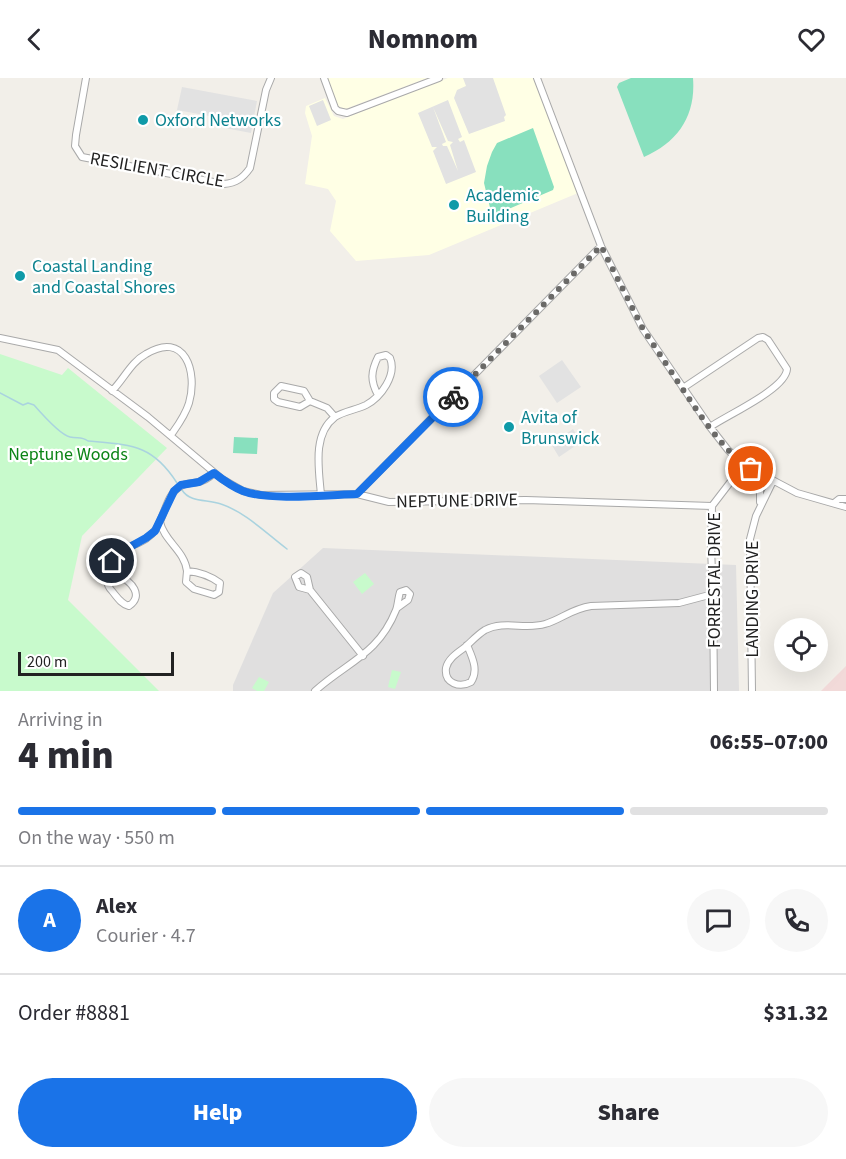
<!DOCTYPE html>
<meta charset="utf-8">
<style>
body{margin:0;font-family:"Source Sans 3",sans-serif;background:#f7f7f7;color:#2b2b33;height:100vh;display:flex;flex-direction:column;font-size:22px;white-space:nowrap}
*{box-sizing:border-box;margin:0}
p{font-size:20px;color:#7c7c81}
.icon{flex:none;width:33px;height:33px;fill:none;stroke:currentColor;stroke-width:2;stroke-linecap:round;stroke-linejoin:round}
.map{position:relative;height:613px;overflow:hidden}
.drawer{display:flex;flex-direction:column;background:#fff;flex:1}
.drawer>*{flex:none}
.fabs{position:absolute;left:774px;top:540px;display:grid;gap:12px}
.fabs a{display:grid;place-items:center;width:54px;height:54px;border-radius:50%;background:#fff;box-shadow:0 6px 24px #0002;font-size:30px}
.scale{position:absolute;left:18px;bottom:15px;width:156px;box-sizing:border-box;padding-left:6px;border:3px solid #222;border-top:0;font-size:16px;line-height:21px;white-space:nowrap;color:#222;-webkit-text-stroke:4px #fff;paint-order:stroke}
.pin{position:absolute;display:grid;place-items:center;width:51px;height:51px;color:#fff;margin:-26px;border:3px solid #fff;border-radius:50%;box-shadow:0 2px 6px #0007}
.courier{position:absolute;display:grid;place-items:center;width:60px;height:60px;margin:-30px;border:4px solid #1a73e8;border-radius:50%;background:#fff;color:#222;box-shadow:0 2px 8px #0007}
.headline em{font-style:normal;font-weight:800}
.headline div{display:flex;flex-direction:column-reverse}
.headline{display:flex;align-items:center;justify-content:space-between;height:102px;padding:0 18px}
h1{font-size:39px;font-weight:800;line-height:45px}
.bar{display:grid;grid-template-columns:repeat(4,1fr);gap:9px 6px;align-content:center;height:72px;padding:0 18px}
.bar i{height:8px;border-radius:4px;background:#e1e1e2}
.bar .current{background:#1a73e8}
.bar p{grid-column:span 4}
.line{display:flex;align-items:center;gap:15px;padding:0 18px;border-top:2px solid #e1e1e2}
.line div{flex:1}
.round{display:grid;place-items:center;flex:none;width:63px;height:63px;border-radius:32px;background:#f7f7f7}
.action{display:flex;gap:12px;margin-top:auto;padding:12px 18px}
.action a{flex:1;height:69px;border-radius:36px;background:#1a73e8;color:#fff;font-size:24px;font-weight:800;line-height:69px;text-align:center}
.action a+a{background:#f7f7f7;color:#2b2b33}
header{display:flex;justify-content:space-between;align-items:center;height:78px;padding:0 18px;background:#fff;font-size:27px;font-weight:800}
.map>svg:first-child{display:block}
</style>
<header><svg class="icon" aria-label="back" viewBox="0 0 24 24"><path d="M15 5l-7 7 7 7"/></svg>Nomnom<svg class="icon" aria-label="heart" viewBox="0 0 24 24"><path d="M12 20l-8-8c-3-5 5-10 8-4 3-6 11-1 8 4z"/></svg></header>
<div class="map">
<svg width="846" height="613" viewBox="0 0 846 613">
<rect width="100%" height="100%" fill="#f2efe9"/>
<path fill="#e0dfdf" d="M323,470l413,17 3,126h-506v-6l40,-92z"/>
<path fill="#f2dad9" d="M846,588v25h-25z"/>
<path fill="#ffffe5" d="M327,0h100l-82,31 -7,-3z
M448,0h85l45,115 -149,62 -73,6 -26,-30 6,-30 -8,-12 -23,-5 7,-48 -7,-23 1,-7 19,-8 9,18 9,3z"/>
<path fill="#c8facc" d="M0,276l62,21 6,-7 99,80 -85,88 -14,64 91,91h-159z
M365,495l9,11 -12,10 -9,-12z
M392,592l9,2 -6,17 -7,-2z
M259,599l10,5 -5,9h-7l-5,-3z"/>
<path fill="#88e0be" d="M631,0h62c3,38 -15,64 -49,79l-27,-70 2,-4z
M533,50l21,59 -1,3 -61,26 -8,-33 3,-17 5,-14 5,-9z
M234,359l24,1 -1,16 -24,-1z"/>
<path fill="#e2e2e2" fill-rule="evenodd" d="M463,0h30l13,37 -2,2 1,4 -36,13 -15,-36 3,-8 9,-4z
M182,9l75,14 -6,32 -26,-5 1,-9 -49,-9z
M323,22l8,20 -14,6 -8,-20z
M448,22l14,37 -4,2 2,3 4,-2 12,32 -30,12 -13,-33 4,-4h-5l-14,-34zM433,29l15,34 5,1 -3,3 8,26 -11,-25h-4l-1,-2 4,-2z
M562,282l19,27 -24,16 -18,-27z
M573,351l8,13 -22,15 -8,-13z"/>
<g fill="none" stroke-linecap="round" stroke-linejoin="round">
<path stroke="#aad3df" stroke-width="1.5" d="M0,315l23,12 5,-2 6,2c7,8 27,30 36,32 8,2 11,-1 18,4 43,4 64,3 89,42
M182,412c8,13 26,9 39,14 24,8 45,29 66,45"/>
<g stroke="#a9a9a9" stroke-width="8">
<path id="street" d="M86,0l-10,57 -1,11 7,11 142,27c12,-1 19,-6 26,-16l16,-78 5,-12
M324,0l11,30 3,3 9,2 92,-35
M537,0l64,168 42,83 67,98 18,23 16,15 53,28 49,14
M0,260l58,12 90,67 74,62 21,12 18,4 96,-1 32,8 137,-2 186,6
M683,310l75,-50 5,-1 5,3 19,29c-1,20 -60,46 -77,58
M112,313c12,-12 19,-29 34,-37 39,-24 52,18 43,49 -4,13 -11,22 -18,32
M310,323l-6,-10 -23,-5 -7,7v6l4,3 22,5 10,-6 17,7 8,9c-23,17 -16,53 -14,78
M335,339c9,-6 21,-7 31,-12 15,-8 31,-30 24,-47l-4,-3 -8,2c-7,14 -8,24 0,38
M751,392l9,15v17
M357,416l244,-248
M834,425l5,-4h7
M160,444c4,19 25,29 27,49 13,1 22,4 33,12l-1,9 -5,3 -20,-6 -8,-7 1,-11
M108,496c3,1 7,0 10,2 14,5 26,20 11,30 -8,-2 -12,-9 -17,-15 -5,-5 -6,-10 -4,-17 8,-34 33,-23 48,-45 9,-13 10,-35 25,-43 6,-4 11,-2 17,-4 6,-1 12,-5 16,-9
M310,512l-11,-3 -4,-10 6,-4 6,4 3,13 53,66
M467,567c5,12 12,25 4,37 -11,6 -27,2 -25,-14 2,-9 11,-15 18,-20 7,-6 13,-13 21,-18 19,-10 40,0 60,-6 17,-5 26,-15 46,-18l88,-3 34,-9
M315,613c32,-29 63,-36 81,-81 2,-5 2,-12 4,-18l6,-2 4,4 -2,6 -11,8
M714,613l-1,-97 -2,-45 1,-43 23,-30
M752,613l-2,-152 6,-23 17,-35"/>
</g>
<use href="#street" stroke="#fff" stroke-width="6"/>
</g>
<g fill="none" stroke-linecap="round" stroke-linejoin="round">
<path stroke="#6b6a68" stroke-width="6" stroke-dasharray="0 10.8" d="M453,319l148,-151 42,83 10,15c22,32 66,108 98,125"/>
<path stroke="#1a73e8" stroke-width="8" d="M112,483l7,-8 27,-15 9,-7 19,-40 7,-6 18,-3 15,-9c9,7 19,14 29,18 25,10 85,4 114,3l96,-97"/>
</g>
<g fill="#0f9aa8" stroke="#fff" stroke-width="2">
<circle cx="143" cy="42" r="6"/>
<circle cx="454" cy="127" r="6"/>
<circle cx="20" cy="198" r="6"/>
<circle cx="509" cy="349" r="6"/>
</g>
<g text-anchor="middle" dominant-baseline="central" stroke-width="4.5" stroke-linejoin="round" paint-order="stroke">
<g font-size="18" fill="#0d838f" stroke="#fff" text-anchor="start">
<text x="155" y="42">Oxford Networks</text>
<text x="466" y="117">Academic<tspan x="466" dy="21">Building</tspan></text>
<text x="32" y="188">Coastal Landing<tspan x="32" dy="21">and Coastal Shores</tspan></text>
<text x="521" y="339">Avita of<tspan x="521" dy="21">Brunswick</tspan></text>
</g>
<g font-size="18" fill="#222" stroke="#fff">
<text transform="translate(157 92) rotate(10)">RESILIENT CIRCLE</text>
<text transform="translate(457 423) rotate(-1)">NEPTUNE DRIVE</text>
<text transform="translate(714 502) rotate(-90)">FORRESTAL DRIVE</text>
<text transform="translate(752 521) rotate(-90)">LANDING DRIVE</text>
</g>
<g font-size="18" fill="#0c8416" stroke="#fff">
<text x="68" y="376">Neptune Woods</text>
</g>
</g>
</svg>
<div class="fabs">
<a><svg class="icon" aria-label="locate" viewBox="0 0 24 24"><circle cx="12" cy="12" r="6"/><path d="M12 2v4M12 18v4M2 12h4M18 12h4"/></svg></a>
</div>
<div class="scale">200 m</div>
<div class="pin" style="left:751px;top:391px;background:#ea580c"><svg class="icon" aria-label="bag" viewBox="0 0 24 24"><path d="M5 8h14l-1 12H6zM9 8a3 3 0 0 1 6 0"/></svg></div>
<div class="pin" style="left:112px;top:483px;background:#1f2937"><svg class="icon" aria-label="home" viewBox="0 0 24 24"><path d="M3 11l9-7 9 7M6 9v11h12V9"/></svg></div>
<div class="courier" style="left:453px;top:319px"><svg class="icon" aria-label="bike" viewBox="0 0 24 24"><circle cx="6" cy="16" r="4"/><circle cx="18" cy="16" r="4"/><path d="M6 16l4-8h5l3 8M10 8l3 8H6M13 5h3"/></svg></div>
</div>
<section class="drawer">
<div class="headline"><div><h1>4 min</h1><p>Arriving in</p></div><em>06:55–07:00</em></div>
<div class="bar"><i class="current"></i><i class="current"></i><i class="current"></i><i></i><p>On the way · 550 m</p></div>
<div class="line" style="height:108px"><b class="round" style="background:#1a73e8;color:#fff">A</b><div><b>Alex</b><p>Courier · 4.7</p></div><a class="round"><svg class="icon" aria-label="chat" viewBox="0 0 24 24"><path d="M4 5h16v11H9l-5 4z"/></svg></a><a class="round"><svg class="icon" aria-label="phone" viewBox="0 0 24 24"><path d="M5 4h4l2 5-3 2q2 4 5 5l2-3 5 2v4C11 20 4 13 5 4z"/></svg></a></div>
<div class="line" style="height:78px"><div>Order #8881</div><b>$31.32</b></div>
<div class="action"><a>Help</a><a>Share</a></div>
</section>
